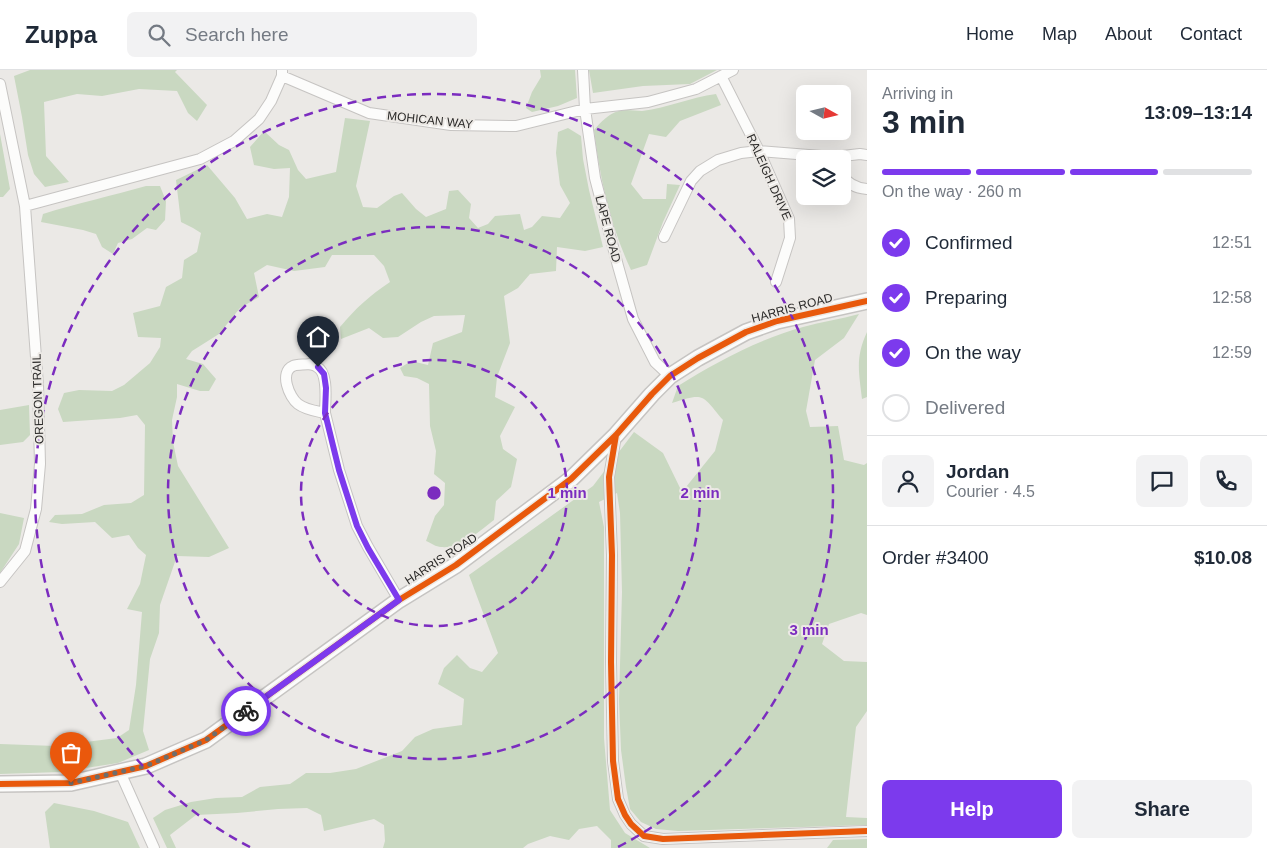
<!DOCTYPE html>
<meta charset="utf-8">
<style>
body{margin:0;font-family:Arial,sans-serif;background:#f2f2f3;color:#1f2937;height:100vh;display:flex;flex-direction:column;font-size:19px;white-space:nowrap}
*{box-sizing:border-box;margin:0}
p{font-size:16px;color:#747a83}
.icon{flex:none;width:28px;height:28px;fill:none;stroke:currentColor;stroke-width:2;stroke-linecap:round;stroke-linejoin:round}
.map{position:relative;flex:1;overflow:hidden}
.side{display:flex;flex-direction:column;background:#fff;width:400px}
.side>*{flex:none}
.needle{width:32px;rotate:98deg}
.tools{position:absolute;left:796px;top:15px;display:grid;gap:10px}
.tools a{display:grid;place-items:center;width:55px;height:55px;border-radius:8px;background:#fff;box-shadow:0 5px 20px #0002;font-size:25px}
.pin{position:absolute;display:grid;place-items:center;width:42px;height:42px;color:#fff;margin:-51px -21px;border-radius:50% 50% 50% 0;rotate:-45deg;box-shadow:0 0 5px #0007}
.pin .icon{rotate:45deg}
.courier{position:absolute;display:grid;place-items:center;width:50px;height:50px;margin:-25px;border:4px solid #7c3aed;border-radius:50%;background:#fff;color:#222;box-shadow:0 1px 6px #0007}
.summary em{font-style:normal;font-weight:700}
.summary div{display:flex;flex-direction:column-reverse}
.summary{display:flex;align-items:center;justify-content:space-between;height:85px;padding:0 15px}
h1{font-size:32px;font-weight:700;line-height:38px}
.bar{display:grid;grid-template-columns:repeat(4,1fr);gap:8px 5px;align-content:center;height:60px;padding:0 15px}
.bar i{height:6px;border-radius:4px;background:#e0e1e3}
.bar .current{background:#7c3aed}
.bar p{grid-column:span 4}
.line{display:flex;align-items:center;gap:12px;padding:0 15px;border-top:1px solid #e0e1e3}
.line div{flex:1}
.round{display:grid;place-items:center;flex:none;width:52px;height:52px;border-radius:8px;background:#f2f2f3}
ol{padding:0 15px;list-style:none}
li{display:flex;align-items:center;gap:15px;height:55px}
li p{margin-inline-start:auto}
li .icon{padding:5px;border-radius:50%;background:#7c3aed;color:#fff;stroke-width:4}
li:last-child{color:#747a83}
li i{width:28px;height:28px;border:2px solid #e0e1e3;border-radius:50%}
.button{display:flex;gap:10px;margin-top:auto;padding:10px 15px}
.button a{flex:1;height:58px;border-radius:8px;background:#7c3aed;color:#fff;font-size:20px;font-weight:700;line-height:58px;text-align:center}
.button a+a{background:#f2f2f3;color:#1f2937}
header{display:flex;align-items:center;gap:30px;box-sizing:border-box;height:70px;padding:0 25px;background:#fff;border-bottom:1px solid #e0e1e3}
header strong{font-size:24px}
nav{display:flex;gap:28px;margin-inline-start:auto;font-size:18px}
.search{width:350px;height:45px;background:#f2f2f3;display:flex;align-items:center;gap:12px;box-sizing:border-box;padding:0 18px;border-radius:8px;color:#747a83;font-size:19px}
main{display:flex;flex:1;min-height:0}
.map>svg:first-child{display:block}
</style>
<header>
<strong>Zuppa</strong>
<div class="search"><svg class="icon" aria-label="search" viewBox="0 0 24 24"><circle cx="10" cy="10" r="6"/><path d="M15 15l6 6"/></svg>Search here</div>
<nav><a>Home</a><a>Map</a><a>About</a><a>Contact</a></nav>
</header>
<main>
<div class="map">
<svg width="867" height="778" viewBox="0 0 867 778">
<rect width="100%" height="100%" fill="#ebe9e6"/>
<path fill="#c9d8c1" d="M30,0h147l-2,2 32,33 -10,16 -9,-8 -11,-22 -38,-2 -37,7 -25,-2 -33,8 2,54 23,26 -24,5 -11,-13 -6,-19 -6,-38 -8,-41z
M540,0h35l2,28 -19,8 -26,6 -6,-4 6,-16 9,-15z
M589,0h128l-27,14 -47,2 -50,7z
M716,24l5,11 -41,16 -14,16 -17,-3 -18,50 12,15h23l1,-15 13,1 -17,37 -16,43 -16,5c-21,-45 -31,-91 -37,-140 7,-8 14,-16 25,-19 7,-2 16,0 23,0 26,-3 49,-14 74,-17z
M345,48l25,3 -14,65 7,21 14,1 17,-12 8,-3 14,16 10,8 20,-8 3,-18 9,-1 13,14 -2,14 9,10 10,-4 7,-8 25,-2 4,16 8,-3 10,-11 18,2 10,-15 -10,-18 -4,-32 2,-21 10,-4 13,8 2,23 6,31 14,57 -18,4 -28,-4 -1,24 -26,3 -12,14 -14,8 6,47 -13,34 -2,20 20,10 -15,29 3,13 14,10 -6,28 -15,14 -2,19c-15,11 -33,29 -53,27 -5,0 -10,-4 -15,-6l9,-25 9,-11 1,-22 -11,-9 2,-23 -6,-25 -1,-42 -12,-6 -13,-2 -4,-8 11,-7 17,4 5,-22 29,-11 3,-17 -31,1 -13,6 -23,15 -15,1 -14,-10 -28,11 -1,-12c16,-19 29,-31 50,-45l-6,-16 -10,-11h-42l-7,12 -31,4 -27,-6 -13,8 5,24 -19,11 -21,26 -27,17 -6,8 17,5 13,15 -7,12h-9l-23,-7v13l-5,23 1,22 5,24 51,82 -20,9 -32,-1 -17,49 -1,28 -9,26 -7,72 6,19 -31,13 -58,9 -60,2v-30l55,2 62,-8 12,-8 7,-45 6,-73 -15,-3 13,-25 6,-29 -8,-7 -9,-13 -17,3 -17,-16 -33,2 -13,-2 6,-7 27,-1 22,-9 27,-2 13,-8 1,-70 -8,-10 -17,3 -57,4 -5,-13 6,-16 15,-3 33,1 12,-6 26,-22 10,-16 1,-9 -23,-1 -5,-24 27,-7 6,-19 16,-9 2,-18 13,-8 4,-19 -8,-5 -12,-6 -5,-42 31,-15 28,33 12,21 20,-5 15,3 7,-20 1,-29 -16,1 -20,-4 -4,-18 14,-16 15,14 10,5 9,20 8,9 30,-7z
M0,64l10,55 -7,8h-3z
M146,116h14l6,15 -1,19 -9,10 -9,-2 -15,11 -14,4 -5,11 -11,-7 -6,-13 -13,-4 -42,-8 2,-8c34,-11 69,-18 103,-28z
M859,244l-15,24 -29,22 -9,51 4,16 28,-1 6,34 20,5 3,-2v152l-6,-2 -32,11 -7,20 22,17 23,1v49l-11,16 -10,90 21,1v7l-189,6 -22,-2 -15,-7 -11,-13 -4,-22 -5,-37 -2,-49 3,-109 -2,-79 -3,-20 -18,9 5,25v211l6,72 15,23 25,15h-39v-8l-14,-14 -18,3 -10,11 -19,-4 -22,8 -5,4h-140l2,-7 -1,-16 -10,-6 -50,12 -3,-16 -14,-7 -29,1 -41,4 -41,2 -26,20 6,13h-9l-14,-30 12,-8 26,-8 25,-4 26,-1 18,-10 30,-3 16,-11h24l26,-4 46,-18 13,-14 18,-8 29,-4 2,-26 -26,-15 6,-16 13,-13 13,13 12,4 16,-19 -29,-78 124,-89 41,-54 29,21 19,39 33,-41 8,-31c-21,-25 -18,-28 -51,-17l6,-17c38,-24 81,-47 125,-59 18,-5 38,-8 56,-13z
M867,262v65l-5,2c-3,-27 -7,-41 5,-67z
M29,335l1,30 -7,7 -23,3v-35z
M0,443l24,5 -5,26 -19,29z
M54,733l40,8 34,11 12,26h-90l-5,-36z
M867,769v9h-40l6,-8z"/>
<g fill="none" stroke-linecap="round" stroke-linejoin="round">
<g stroke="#c6c4c2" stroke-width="12">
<path id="street" d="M583,0l2,39 10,69 23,88 15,53 22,43 15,14
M282,6l87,37 82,12 65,1 69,-17 63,-7 48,-13 37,-19
M721,6l38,75 30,68 1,19 -14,44
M0,14l25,122 13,179 2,79 -4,45 -11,42 -25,31
M835,89l-1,-2 26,-3 7,1
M842,104c5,10 14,14 25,15
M25,136l175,-47 34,-18 25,-22 12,-18 11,-25v-5
M664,167l27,-56 9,-10 18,-11 23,-7 18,-2 75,6
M309,294c3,1 6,1 8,3 12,6 8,34 8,46 -9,-2 -19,-3 -27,-9 -9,-7 -19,-32 -5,-38 4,-2 12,-1 16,-2z
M325,343l14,57 18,56 11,21 31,53
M616,366l-7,41 3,78 -1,107 2,99 5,38 7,16 6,9 13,12 19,3 204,-8
M120,702l34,76"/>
</g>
<g stroke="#c6c4c2" stroke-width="18">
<path id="secondary" d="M0,714l71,-1 75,-17 60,-26 193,-140 57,-35 115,-86 45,-44 36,-41 18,-18 28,-18 48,-26 31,-11 90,-20"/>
</g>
<use href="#street" stroke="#fcfcfb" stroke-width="10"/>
<use href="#secondary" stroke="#fcfcfb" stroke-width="15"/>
<g stroke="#ece9e5" stroke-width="9">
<path id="cycleway" d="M616,365l-7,42 3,78 -1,107 2,99 5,38 7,16 6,9 13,12 19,3 204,-8
M0,714l71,-1 75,-17 60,-26 193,-140 57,-35 115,-86 45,-44 36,-41 18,-18 28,-18 48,-26 31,-11 90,-20"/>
</g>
<use href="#cycleway" stroke="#e8590c" stroke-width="6"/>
</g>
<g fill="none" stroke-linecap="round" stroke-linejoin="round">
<path stroke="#6f6e6c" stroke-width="5" stroke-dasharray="0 9" d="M71,713l75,-17 60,-26 40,-29"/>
<path stroke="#7c3aed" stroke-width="6" d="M246,641l153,-111 -31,-52 -11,-22 -18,-56 -14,-57 1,-25 -2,-14 -6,-7"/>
</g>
<g fill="none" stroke="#7b2cbf" stroke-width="2.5" stroke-dasharray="9 6">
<circle cx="434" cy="423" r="133"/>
<circle cx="434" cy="423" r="266"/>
<path d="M250 777A399 399 0 1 1 618 777"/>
</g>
<g text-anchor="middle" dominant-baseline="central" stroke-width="4" stroke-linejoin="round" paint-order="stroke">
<g font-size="12" fill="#2c2b2a" stroke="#ece9e5">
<text transform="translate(430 50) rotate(6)">MOHICAN WAY</text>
<text transform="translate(769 107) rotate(66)">RALEIGH DRIVE</text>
<text transform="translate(608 159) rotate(75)">LAPE ROAD</text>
<text transform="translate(792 238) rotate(-15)">HARRIS ROAD</text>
<text transform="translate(38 329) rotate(-92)">OREGON TRAIL</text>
<text transform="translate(441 489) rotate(-33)">HARRIS ROAD</text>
</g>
</g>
<circle cx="434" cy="423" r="8" fill="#7b2cbf" stroke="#ece9e5" stroke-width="2.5"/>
<g font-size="15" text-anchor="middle" font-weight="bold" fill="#7b2cbf" stroke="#ece9e5" stroke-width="4" stroke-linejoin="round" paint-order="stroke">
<text x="567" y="428">1 min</text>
<text x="700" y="428">2 min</text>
<text x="809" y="565">3 min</text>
</g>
</svg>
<div class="tools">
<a><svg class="needle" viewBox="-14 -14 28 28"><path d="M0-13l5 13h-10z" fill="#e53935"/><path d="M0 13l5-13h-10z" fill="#747a83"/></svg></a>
<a><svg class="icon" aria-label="layers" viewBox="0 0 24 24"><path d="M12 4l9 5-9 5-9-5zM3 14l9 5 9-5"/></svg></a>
</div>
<div class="pin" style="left:71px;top:713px;background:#ea580c"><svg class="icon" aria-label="bag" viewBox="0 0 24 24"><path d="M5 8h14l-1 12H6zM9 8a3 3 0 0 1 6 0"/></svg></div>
<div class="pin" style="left:318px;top:297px;background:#1f2937"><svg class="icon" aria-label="home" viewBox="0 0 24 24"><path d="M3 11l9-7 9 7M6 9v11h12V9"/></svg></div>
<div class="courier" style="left:246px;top:641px"><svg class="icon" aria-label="bike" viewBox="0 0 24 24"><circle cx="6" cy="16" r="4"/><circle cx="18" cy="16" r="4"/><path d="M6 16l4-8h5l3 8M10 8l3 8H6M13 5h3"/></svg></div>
</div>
<section class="side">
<div class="summary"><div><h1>3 min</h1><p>Arriving in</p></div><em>13:09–13:14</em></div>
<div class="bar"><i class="current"></i><i class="current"></i><i class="current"></i><i></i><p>On the way · 260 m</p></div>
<ol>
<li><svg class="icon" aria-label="check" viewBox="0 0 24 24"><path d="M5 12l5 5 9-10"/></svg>Confirmed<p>12:51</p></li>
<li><svg class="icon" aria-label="check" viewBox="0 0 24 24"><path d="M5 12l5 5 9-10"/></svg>Preparing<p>12:58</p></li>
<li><svg class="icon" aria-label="check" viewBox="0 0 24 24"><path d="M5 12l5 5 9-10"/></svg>On the way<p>12:59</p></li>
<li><i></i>Delivered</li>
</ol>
<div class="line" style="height:90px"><a class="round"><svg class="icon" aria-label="person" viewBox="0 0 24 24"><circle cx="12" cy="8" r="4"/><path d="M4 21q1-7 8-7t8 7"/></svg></a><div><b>Jordan</b><p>Courier · 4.5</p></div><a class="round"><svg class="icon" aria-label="chat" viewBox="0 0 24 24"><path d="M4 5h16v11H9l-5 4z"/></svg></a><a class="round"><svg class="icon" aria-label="phone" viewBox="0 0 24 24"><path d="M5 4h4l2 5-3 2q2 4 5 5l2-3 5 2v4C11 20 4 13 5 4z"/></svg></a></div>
<div class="line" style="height:65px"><div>Order #3400</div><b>$10.08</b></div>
<div class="button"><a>Help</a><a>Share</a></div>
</section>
</main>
